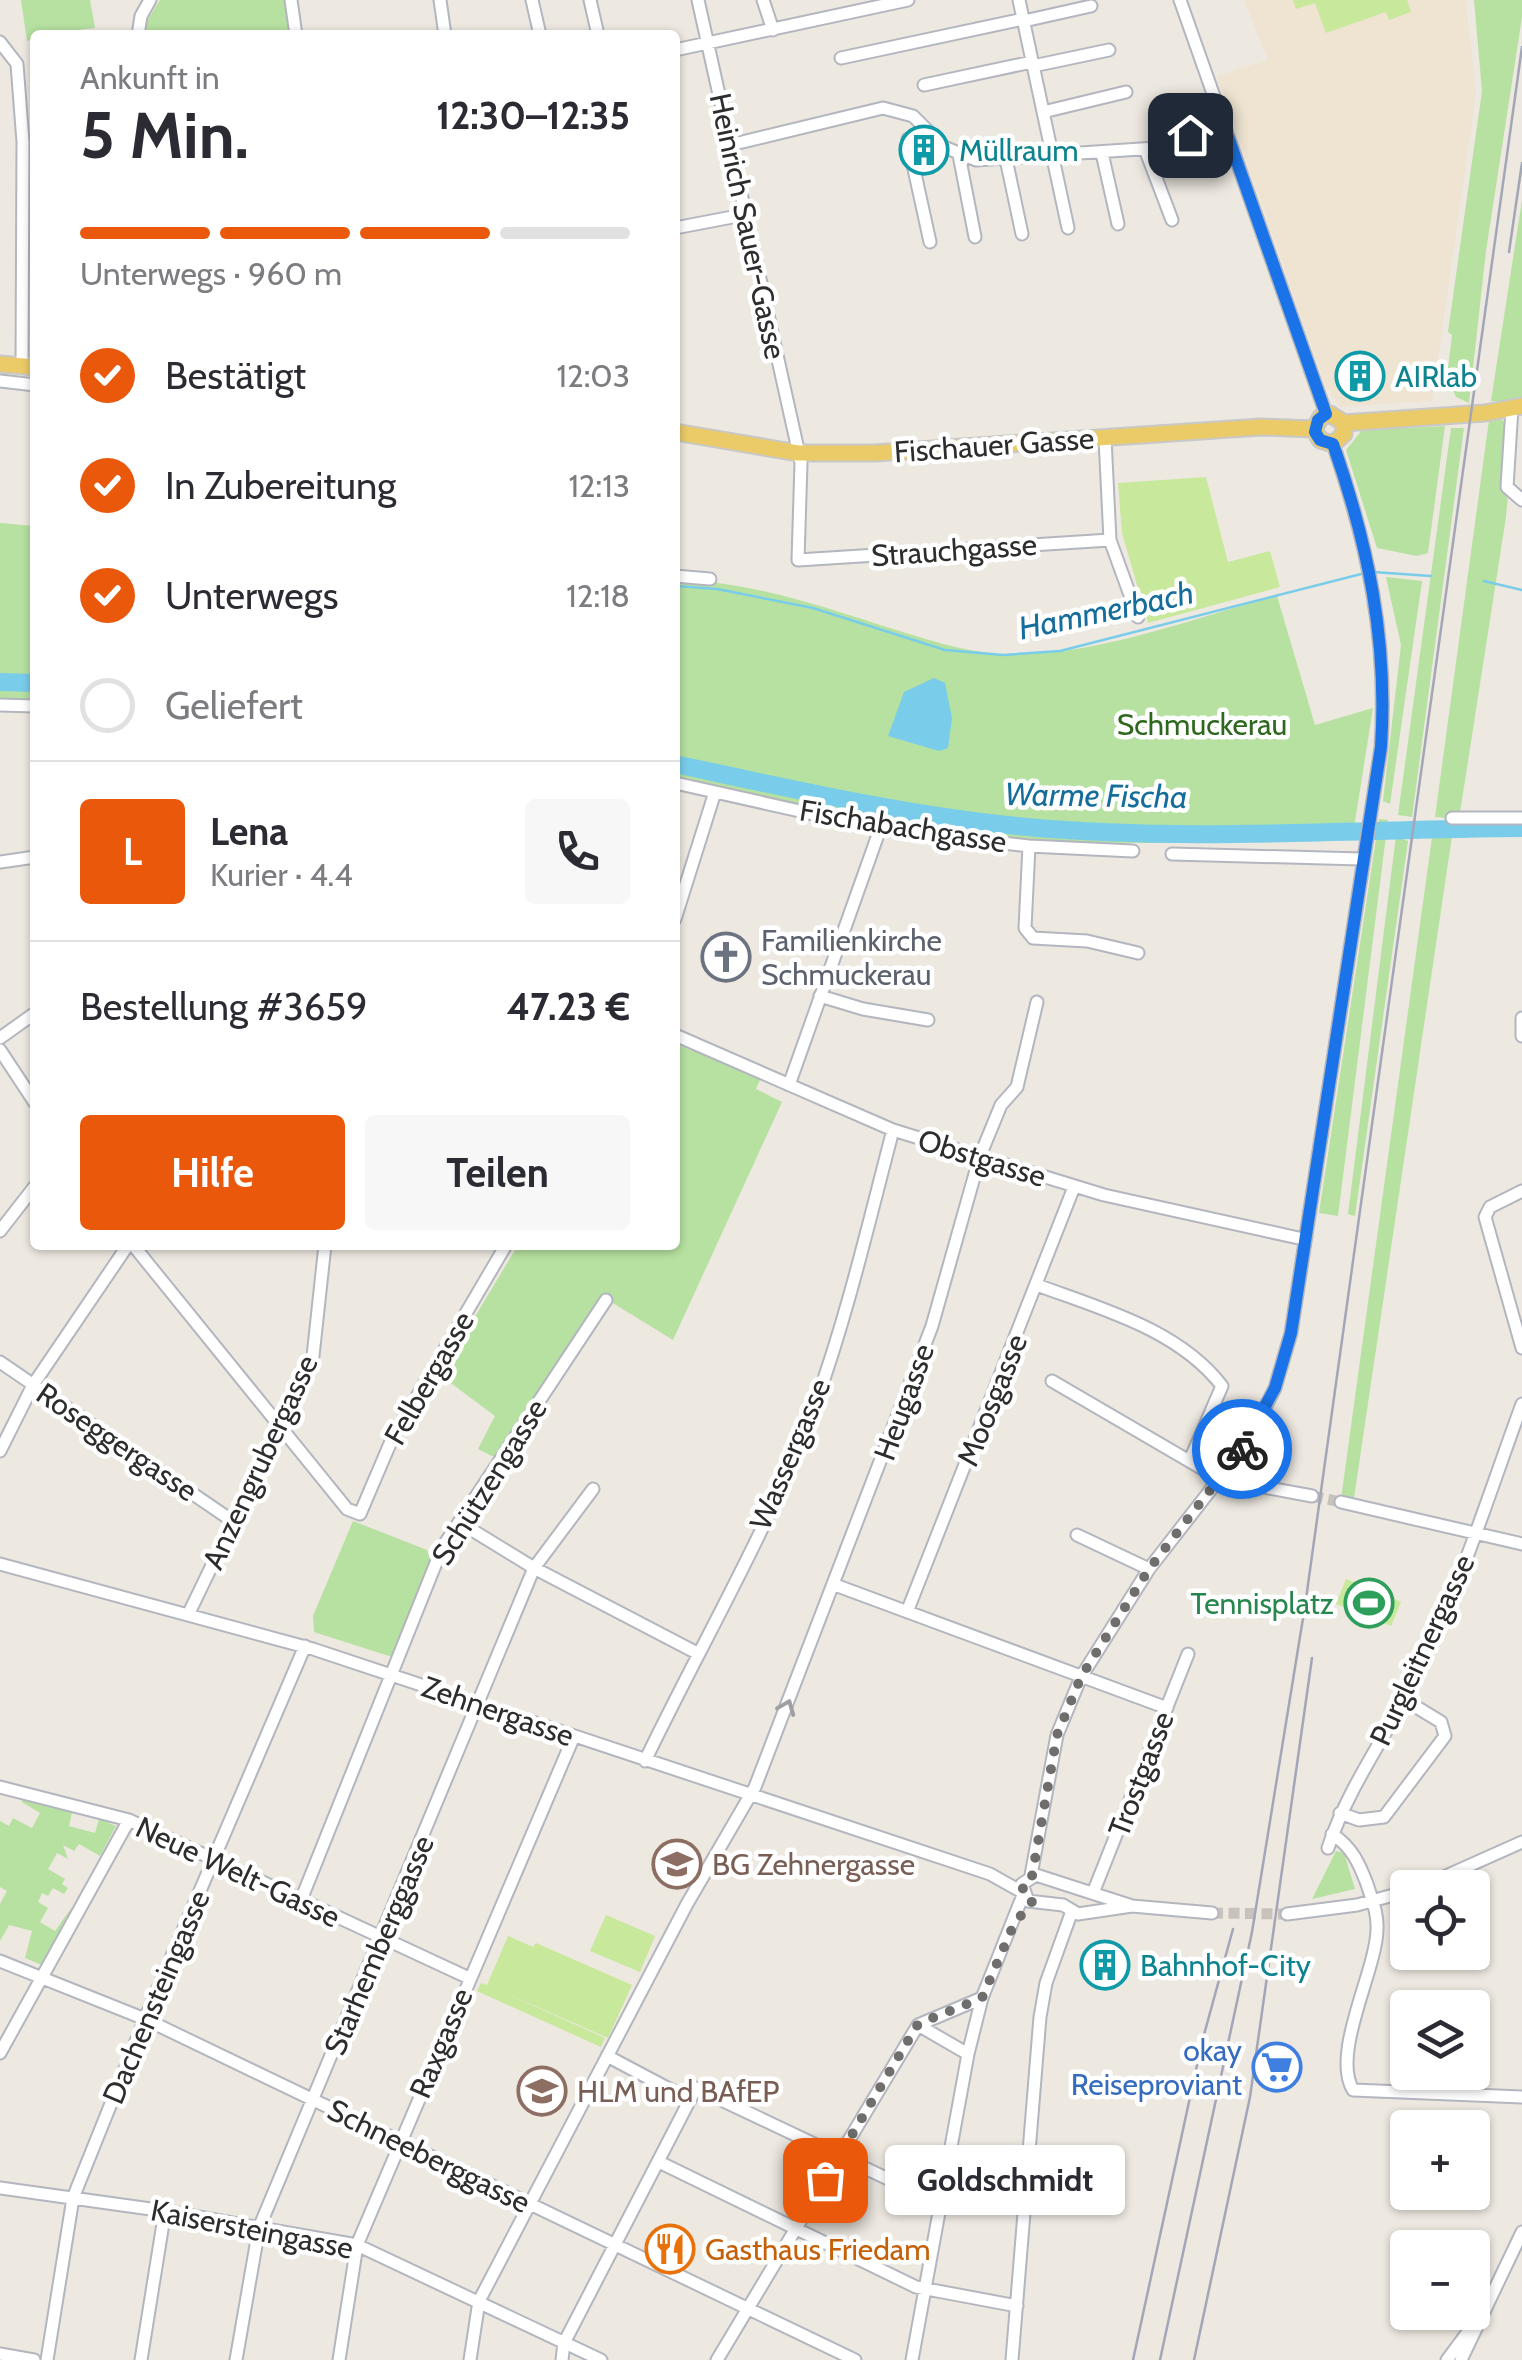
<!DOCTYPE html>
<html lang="de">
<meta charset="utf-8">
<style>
body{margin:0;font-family:Cabin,sans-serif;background:#f7f7f7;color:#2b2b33;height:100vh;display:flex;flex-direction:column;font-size:38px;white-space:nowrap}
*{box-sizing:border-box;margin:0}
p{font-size:32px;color:#7c7c81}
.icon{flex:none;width:55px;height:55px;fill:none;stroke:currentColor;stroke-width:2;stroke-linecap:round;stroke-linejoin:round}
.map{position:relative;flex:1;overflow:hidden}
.side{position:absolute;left:30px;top:30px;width:650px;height:1220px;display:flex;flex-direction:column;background:#fff;border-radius:10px;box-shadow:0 2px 8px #0004}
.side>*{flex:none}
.fabs{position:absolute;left:1390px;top:1870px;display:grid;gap:20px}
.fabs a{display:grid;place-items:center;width:100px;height:100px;border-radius:10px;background:#fff;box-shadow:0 2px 8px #0004;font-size:50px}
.pin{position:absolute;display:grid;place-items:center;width:85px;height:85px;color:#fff;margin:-42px;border-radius:20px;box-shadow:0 5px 15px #0006}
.courier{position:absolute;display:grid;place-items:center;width:100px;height:100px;margin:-50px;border:8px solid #1a73e8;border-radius:50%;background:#fff;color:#222;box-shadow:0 2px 12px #0007}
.bubble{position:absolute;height:70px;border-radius:10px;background:#fff;box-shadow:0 2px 8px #0004;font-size:32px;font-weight:700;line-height:70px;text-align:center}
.summary em{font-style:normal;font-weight:700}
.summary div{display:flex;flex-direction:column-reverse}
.summary{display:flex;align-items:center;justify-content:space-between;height:170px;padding:0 50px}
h1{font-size:65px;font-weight:700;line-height:75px}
.bar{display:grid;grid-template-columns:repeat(4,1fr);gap:15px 10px;align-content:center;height:120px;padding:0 50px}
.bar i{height:12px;border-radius:8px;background:#e1e1e2}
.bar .active{background:#ea580c}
.bar p{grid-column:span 4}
.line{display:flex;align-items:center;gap:25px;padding:0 50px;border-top:2px solid #e1e1e2}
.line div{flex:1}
.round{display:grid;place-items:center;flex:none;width:105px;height:105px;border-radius:10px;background:#f7f7f7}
ol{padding:0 50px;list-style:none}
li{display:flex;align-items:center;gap:30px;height:110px}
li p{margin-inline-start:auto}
li .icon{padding:10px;border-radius:50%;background:#ea580c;color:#fff;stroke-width:4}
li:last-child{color:#7c7c81}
li i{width:55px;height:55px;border:5px solid #e1e1e2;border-radius:50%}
.button{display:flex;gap:20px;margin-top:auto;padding:20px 50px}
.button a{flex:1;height:115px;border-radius:10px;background:#ea580c;color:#fff;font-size:40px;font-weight:700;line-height:115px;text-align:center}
.button a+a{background:#f7f7f7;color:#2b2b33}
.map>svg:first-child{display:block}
</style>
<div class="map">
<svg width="1522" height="2360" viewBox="0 0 1522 2360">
<rect width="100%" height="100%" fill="#ede8e0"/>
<path fill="#eee4d1" d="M1244,0h222l10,94 -44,307 -92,6 -14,-20 -109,-311 51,-16z"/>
<path fill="#b6e1a0" d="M21,0h69l5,28 -60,7v4l-8,2z
M160,0h126l3,35h-145l1,-11z
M1474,0h48v17l-36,234 -17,152 -13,-6 -9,-20 5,-42 -4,-3 34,-241z
M1522,200v202l-31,-1z
M1501,419l12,13 -7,85 -47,302 -24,-2 54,-397z
M1445,426l-17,127 -11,3 -40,-8 -31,-98 16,-20z
M1451,428h13l-52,389 -14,-2z
M0,523l35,3v175h-35z
M1386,577l36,4 -32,223 -7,-3 18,-156z
M675,580c71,1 140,24 208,46 37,11 79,26 118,28 92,4 188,-35 276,-58l38,129 58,-17 -21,132c-130,1 -257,9 -386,-6 -98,-11 -195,-36 -291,-57z
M1379,819l9,1 -50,396 -19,-3z
M1433,830l19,6 -98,662 -13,1z
M1396,836l12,5 -53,375 -7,-2z
M675,1044l86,33 -5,12 26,13 -109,238 -70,-43 -109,160 -16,-8 17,-33 -55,-41 78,-130h157z
M353,1521l74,29 4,11 -39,96 -78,-25 -1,-16z
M24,1797l48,15 -3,14 26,7 4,-14 17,7 -16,30 -21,-12 -5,7 -11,-6 5,14 -11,-6 -9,16 17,10 -3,5 6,4 -4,6 -11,-6 -5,8 -6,-3 -4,9 10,6 -8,14 15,9 17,-24 -30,58 -17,-7 7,-27 -23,-6 -9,16v-37l7,-13 -7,-4v-66l9,5 4,-8 19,10 8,-15 -18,-11z
M1336,1851l8,2 11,36 -43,10z"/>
<path fill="#c8e89c" d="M1293,0h114l4,12 -22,8 -3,-8 -60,21 -11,-30 -19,6z
M1206,477l22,85 42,-11 10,36 -132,36 -26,-90 -4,-50z
M1346,1579l55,23 -10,24 -55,-22z
M606,1915l49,21 -15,36 -50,-21z
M508,1936l25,11 3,-4 96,42 -24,53 -107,-47 104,47 -4,9 -124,-56 4,-8 6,2z"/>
<path fill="#79cdea" d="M934,678l11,5 7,35 -4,30 -9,3 -51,-15 16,-44z"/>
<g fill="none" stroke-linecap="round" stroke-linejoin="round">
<path stroke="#79cdea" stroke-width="2.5" d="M1373,572l58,4
M1484,581l38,9
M675,586l42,3 96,19 132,42 58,5 57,-4 305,-78"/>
<path stroke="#79cdea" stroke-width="18" d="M0,682l35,1
M675,764c117,25 233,52 352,63 163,15 331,2 495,1"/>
<path stroke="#c7c3bc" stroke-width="11" stroke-dasharray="11 5.5" stroke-linecap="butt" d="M1312,1496l29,6
M1212,1913l75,1"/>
<g stroke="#b3b6bf" stroke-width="15">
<path id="minor" d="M291,0l5,35
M440,0l5,35
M532,0l8,35
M590,0l8,35
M698,0l103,463 -3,97 312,-20
M763,0l10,30
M1019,0l49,228
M1180,0l146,414
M1024,21l67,-15
M138,35l3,-19 9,-16
M0,42l17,22 6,78 -1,224
M675,50l233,-50
M841,58l182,-39
M1033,66l76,-16
M924,85l108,-23
M1043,112l83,-20
M908,139l6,30 18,-4 12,-18
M730,145l153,-37 30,8 31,31 32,13 180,-12 67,-25
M1145,149l27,71
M1102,153l16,71
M959,155l16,82
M1006,159l16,75
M914,169l16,73
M675,228l73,-14
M0,381l35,4
M1512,408l-5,79 15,13
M1105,438l5,102 28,77
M675,576l35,3
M0,705l35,1
M675,783l205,46 149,17 104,5
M1452,818h70
M1029,846l-4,82 8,10 54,3 51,12
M1172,854l189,5
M0,862l35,-5
M675,919l40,-127
M820,996l43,13 65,11
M1522,1018v18
M675,1035l218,95 211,65 199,44
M0,1038l35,-25
M0,1050l35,53
M789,1085l91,-256
M1522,1191l-32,16 -5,10 37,131
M0,1231l35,-45
M133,1245l214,264 13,5 32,-75 114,-194
M1037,1285c64,24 141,44 185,101l-32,74
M0,1362l234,160
M1052,1381l168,98 92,17
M0,1451l33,-66 95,-140
M1341,1502l181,42
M459,1522l75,46 163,85
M1077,1535l72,34
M0,1564l313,85 677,225 32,18
M835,1585l332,123
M907,1612l167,-425
M188,1615l125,-259 12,-111
M645,1761c57,-119 126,-235 171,-359 32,-89 53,-181 77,-272
M0,1787l129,33 340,158
M1340,1813l19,7 25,-3 61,-81 -4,-14 -36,-22
M1332,1834c20,13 27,29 35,50 5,16 11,29 10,46 -1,41 -46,123 -24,160l169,7
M1328,1848c21,-64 63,-118 91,-178 42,-86 70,-176 103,-266
M1031,1875l26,-140 24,-58 68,-108 98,-126 28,-55 16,-55 90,-586c7,-107 -13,-202 -48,-303
M1419,1888l103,-46
M1093,1893l95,-239
M301,1900l141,-352 164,-248
M1132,1906l-54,8 -15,-9 -35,-4 -6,-17 14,-9 96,31 80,7
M1287,1914l70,-9 51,-14
M0,1961l145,58 710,341
M918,2025l50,29
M0,2053l129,-233
M607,2056l83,44
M659,2162l257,125 101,19
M0,2188l165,23 192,34 244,115
M0,2354l34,6
M47,2360l26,-162 72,-179 160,-373
M141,2360l24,-149
M236,2360l23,-132 275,-660 59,-79
M339,2360l18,-115 217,-509
M470,2360l9,-59 208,-397 68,-117 177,-461 48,-170 21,-51 16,-18 20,-85
M562,2360l2,-17 132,-255 247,117
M717,2360l201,-335 64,-27
M912,2360l56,-306 14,-56 41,-103
M1012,2360l28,-343 6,-34 26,-72
M1447,2360l32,-43
M1461,2360l61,-128"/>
</g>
<g stroke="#c8c8c8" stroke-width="19">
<path id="major" d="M0,364l35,3
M1314,429l7,-12 9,-3 14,9 141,-10 37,-7
M1314,429l6,11 13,4 11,-10v-11
M675,432l123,21h77l386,-26 53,2"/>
</g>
<use href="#minor" stroke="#fff" stroke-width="11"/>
<use href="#major" stroke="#ebcb68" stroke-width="15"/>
<path stroke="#a3a6b6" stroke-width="2.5" d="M1509,252l13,-89
M1133,2360l69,-318 31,-113
M1160,2360l92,-428 53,-326 217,-1559
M1194,2360l56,-263 62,-439"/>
</g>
<defs><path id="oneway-chevron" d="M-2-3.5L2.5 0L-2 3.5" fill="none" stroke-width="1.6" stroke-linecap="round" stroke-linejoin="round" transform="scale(2.5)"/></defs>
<use stroke="#a0a0a0" href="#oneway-chevron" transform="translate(787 1707) rotate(-68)"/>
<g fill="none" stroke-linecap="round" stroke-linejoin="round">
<path stroke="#706e6c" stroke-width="10" stroke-dasharray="0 18" d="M825,2180l93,-156 64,-26 32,-74 18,-22 -7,-3 -3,-15 10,-8 25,-141 24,-58 68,-108 93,-120"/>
<path stroke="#1a73e8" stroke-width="12" d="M1190,135l33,-12 7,19 96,272 -8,6 -3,12 5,8 13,4c35,100 55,196 48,303l-90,586 -16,55 -33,61"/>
</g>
<defs>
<g id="building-ring" transform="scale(2.5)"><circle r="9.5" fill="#fff" stroke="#0f9aa8" stroke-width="1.5"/><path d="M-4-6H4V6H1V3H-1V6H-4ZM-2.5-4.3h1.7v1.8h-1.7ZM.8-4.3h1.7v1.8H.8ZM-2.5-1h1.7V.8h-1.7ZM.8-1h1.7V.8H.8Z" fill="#0f9aa8"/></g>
<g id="church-ring" transform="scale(2.5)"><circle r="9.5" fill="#fff" stroke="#6b7280" stroke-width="1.5"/><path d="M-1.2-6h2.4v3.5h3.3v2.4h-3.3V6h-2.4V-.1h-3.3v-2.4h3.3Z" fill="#6b7280"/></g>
<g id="stadium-ring" transform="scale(2.5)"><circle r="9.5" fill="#fff" stroke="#2e9e5b" stroke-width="1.5"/><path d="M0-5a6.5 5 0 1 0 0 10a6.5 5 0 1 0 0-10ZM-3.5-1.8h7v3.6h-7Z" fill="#2e9e5b"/></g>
<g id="school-ring" transform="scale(2.5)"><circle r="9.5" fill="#fff" stroke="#8d6e63" stroke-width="1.5"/><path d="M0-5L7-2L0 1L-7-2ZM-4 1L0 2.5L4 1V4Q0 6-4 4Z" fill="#8d6e63"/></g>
<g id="supermarket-ring" transform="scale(2.5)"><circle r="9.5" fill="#fff" stroke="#3f7fe0" stroke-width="1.5"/><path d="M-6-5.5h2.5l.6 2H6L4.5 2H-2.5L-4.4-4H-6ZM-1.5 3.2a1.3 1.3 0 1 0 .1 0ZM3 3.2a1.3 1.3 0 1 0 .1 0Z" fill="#3f7fe0"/></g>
<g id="restaurant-ring" transform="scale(2.5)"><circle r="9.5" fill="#fff" stroke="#e8710a" stroke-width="1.5"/><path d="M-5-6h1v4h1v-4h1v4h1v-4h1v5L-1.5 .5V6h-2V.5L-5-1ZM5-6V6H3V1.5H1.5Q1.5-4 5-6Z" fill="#e8710a"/></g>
</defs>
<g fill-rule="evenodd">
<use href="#building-ring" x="924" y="150"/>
<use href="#building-ring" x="1360" y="376"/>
<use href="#church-ring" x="726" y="957"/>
<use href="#stadium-ring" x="1369" y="1603"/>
<use href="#school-ring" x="677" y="1864"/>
<use href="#building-ring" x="1105" y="1965"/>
<use href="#supermarket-ring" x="1277" y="2067"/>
<use href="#school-ring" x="542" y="2091"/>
<use href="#restaurant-ring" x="670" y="2249"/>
</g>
<g text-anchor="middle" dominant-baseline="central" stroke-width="9" stroke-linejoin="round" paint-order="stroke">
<g font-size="30" fill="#0d838f" stroke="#fff" text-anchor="start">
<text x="959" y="150">Müllraum</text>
<text x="1395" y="376">AIRlab</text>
<text x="1140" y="1965">Bahnhof-City</text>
</g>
<g font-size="30" fill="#2d2d2d" stroke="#fff">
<text transform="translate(748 226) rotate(78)">Heinrich Sauer-Gasse</text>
<text transform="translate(994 445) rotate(-4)">Fischauer Gasse</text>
<text transform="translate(954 550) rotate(-4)">Strauchgasse</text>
<text transform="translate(903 826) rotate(9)">Fischabachgasse</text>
<text transform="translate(982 1158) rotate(17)">Obstgasse</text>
<text transform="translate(429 1378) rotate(-60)">Felbergasse</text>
<text transform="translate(992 1400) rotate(-68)">Moosgasse</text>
<text transform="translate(904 1402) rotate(-70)">Heugasse</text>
<text transform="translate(117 1442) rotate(34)">Roseggergasse</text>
<text transform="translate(790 1454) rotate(-67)">Wassergasse</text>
<text transform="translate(260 1462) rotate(-65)">Anzengrubergasse</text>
<text transform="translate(489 1482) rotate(-58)">Schützengasse</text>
<text transform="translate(1422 1650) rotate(-65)">Purgleitnergasse</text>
<text transform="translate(498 1711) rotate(19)">Zehnergasse</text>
<text transform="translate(1141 1774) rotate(-69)">Trostgasse</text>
<text transform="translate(238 1872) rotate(25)">Neue Welt-Gasse</text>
<text transform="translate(379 1945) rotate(-67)">Starhemberggasse</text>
<text transform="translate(156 1997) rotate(-67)">Dachensteingasse</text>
<text transform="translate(441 2043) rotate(-67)">Raxgasse</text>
<text transform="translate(429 2156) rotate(26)">Schneeberggasse</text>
<text transform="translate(252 2229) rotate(11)">Kaisersteingasse</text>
</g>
<g font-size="30" fill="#2e681e" stroke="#fff">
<text x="1202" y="724">Schmuckerau</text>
</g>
<g font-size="30" fill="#5b616d" stroke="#fff" text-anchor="start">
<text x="761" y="940">Familienkirche<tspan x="761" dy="34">Schmuckerau</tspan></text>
</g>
<g font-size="30" fill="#27864d" stroke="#fff" text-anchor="end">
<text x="1334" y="1603">Tennisplatz</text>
</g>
<g font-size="30" fill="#785e54" stroke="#fff" text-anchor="start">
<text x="712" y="1864">BG Zehnergasse</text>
<text x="577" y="2091">HLM und BAfEP</text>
</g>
<g font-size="30" fill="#366cbe" stroke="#fff" text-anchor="end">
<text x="1242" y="2050">okay<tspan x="1242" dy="34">Reiseproviant</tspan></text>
</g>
<g font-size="30" fill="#c56008" stroke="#fff" text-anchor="start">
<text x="705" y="2249">Gasthaus Friedam</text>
</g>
<g font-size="32" font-style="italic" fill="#146d9a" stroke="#fff">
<text transform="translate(1106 610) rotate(-12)">Hammerbach</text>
<text transform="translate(1096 795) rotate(1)">Warme Fischa</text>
</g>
</g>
</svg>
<div class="fabs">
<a><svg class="icon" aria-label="locate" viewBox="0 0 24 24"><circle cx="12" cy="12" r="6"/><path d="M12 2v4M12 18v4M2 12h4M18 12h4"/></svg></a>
<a><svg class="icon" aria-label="layers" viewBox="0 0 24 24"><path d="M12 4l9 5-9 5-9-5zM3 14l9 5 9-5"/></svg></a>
<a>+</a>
<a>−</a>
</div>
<div class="pin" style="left:825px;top:2180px;background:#ea580c"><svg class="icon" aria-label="bag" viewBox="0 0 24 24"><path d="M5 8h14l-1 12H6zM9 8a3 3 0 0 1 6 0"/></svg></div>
<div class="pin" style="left:1190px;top:135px;background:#1f2937"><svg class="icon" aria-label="home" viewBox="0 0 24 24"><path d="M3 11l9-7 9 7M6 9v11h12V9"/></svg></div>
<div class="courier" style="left:1242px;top:1449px"><svg class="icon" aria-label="bike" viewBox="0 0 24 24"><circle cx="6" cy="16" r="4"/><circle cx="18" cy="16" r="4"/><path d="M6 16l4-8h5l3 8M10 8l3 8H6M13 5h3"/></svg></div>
<div class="bubble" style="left:885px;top:2145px;width:240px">Goldschmidt</div>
<section class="side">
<div class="summary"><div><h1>5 Min.</h1><p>Ankunft in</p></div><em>12:30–12:35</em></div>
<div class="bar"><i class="active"></i><i class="active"></i><i class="active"></i><i></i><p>Unterwegs · 960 m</p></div>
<ol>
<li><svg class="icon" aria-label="check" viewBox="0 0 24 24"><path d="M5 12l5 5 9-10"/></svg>Bestätigt<p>12:03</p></li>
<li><svg class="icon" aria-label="check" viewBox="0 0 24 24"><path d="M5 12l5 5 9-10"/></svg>In Zubereitung<p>12:13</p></li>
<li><svg class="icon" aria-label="check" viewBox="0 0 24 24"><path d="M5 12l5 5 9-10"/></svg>Unterwegs<p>12:18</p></li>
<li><i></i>Geliefert</li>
</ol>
<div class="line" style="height:180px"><b class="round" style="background:#ea580c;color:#fff">L</b><div><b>Lena</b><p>Kurier · 4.4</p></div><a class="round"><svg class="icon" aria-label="phone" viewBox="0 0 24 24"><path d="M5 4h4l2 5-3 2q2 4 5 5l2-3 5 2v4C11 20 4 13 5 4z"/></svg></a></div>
<div class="line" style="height:130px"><div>Bestellung #3659</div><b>47.23 €</b></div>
<div class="button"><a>Hilfe</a><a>Teilen</a></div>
</section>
</div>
